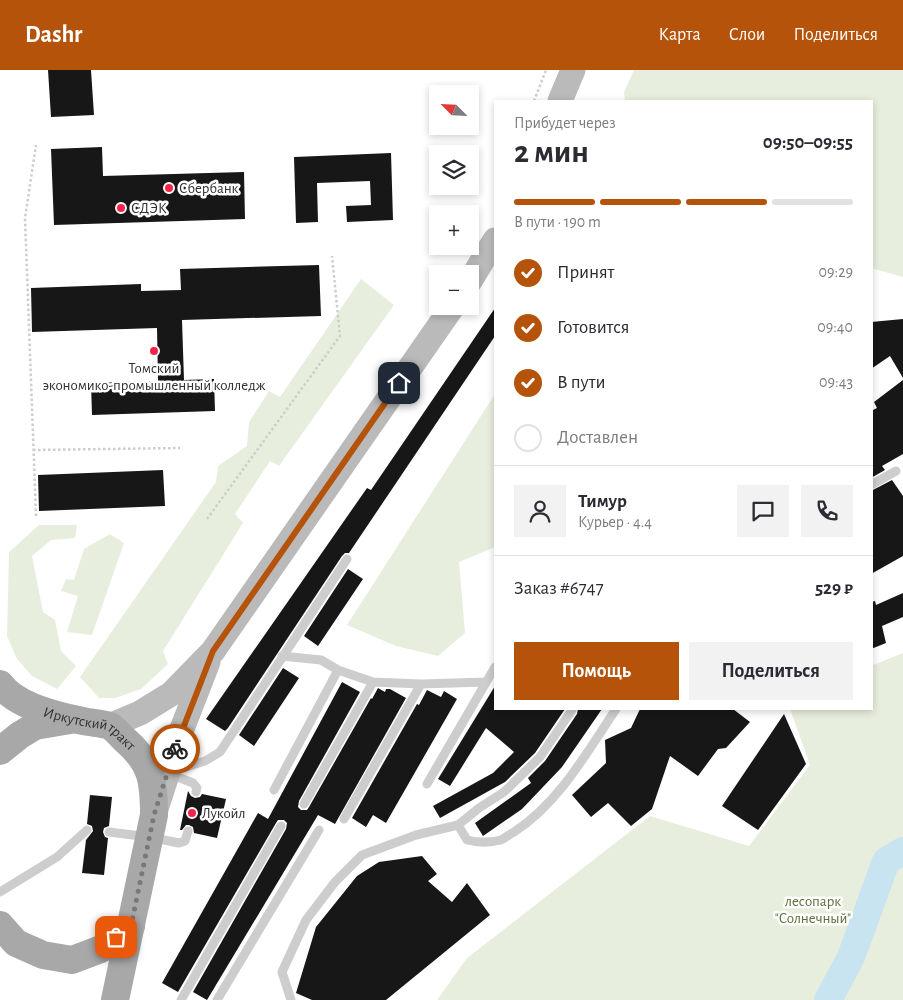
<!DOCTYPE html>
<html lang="ru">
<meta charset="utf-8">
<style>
body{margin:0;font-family:"Alegreya Sans",sans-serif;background:#f2f2f3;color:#2b2b33;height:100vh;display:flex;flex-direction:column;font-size:19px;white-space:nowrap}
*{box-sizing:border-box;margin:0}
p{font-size:16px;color:#7c7c81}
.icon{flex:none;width:28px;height:28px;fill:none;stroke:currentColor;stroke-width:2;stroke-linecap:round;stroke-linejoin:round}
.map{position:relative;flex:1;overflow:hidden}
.side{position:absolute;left:494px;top:30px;width:379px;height:610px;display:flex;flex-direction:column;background:#fff;border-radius:0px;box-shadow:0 2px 8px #0003}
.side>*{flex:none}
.needle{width:32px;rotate:294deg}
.fabs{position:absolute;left:429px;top:15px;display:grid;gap:10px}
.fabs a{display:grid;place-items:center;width:50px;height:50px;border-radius:0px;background:#fff;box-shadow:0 2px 8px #0003;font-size:25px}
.pin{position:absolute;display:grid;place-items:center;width:42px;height:42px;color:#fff;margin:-21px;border-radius:10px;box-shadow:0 2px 8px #0006}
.courier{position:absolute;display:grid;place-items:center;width:50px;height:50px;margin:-25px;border:4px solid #b45309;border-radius:50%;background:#fff;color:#222;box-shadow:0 1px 6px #0007}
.head em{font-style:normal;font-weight:700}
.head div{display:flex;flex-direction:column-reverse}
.head{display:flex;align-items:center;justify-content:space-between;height:85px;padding:0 20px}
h1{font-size:32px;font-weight:700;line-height:38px}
.bar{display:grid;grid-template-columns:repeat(4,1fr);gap:8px 5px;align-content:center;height:60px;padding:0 20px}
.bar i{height:6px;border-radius:4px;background:#e1e1e2}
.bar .active{background:#b45309}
.bar p{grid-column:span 4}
.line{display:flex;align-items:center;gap:12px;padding:0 20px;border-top:1px solid #e1e1e2}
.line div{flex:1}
.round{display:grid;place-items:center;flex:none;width:52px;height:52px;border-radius:0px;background:#f2f2f3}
ol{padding:0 20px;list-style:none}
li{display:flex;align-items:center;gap:15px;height:55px}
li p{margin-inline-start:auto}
li .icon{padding:5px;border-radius:50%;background:#b45309;color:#fff;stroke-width:4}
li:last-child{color:#7c7c81}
li i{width:28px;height:28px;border:2px solid #e1e1e2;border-radius:50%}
.cta{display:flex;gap:10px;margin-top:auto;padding:10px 20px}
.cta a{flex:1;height:58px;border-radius:0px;background:#b45309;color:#fff;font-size:20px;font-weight:700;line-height:58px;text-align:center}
.cta a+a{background:#f2f2f3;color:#2b2b33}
header{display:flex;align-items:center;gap:30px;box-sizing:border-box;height:70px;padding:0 25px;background:#b45309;color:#fff}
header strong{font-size:24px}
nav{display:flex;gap:28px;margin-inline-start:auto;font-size:18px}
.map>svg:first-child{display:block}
</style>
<header>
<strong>Dashr</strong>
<nav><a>Карта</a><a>Слои</a><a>Поделиться</a></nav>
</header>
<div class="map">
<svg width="903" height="930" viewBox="0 0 903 930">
<rect width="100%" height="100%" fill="#fff"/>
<path fill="#e8eedd" d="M634,0h269v207l-32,-9v-167h-246l-1,-9z
M361,209l33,26 -115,161 -9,-5 -35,53 8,9 -80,128 5,13 -27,25 -26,9h-16l-19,-21 136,-195 2,-16 29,-20 2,-24 20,-31 11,6z
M495,324v153l-36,15 6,71 -27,23 -42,-10 -49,-21z
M39,455h38l-2,13 -24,2 -19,16 11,56 12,8 6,31 15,15 -19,23 -25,-13 -15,-17 -10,-23 2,-84z
M110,464l14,9 -32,92 -25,-3 11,-36 -17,-5 5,-12 8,1 10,-31z
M903,583v347h-466l30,-42 183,-142 99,30 61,-81 -20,-56h81v-43z"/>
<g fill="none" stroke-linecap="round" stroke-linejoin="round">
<path stroke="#c7e4f0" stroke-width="28" d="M828,930l23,-43 35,-96 17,-10"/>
</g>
<path fill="#171717" d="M48,0h43l3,45 -43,2z
M102,77l1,29 141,-4 1,47 -191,6 -3,-76z
M391,83l2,67 -46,2 -1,-16 25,-1 -1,-24 -53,2 1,39 -22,1 -2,-66z
M319,195l2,51 -139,4 2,60 30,-1 1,32 -123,4 -1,-32 67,-2 -1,-53 -125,4 -1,-44 110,-4v7l40,-1 -1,-21z
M495,238v28l-146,217h-4l-3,3 -114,172 -3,3 -19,-12 161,-231 4,2z
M903,249v59l-13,-22 -19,13v-47z
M903,310v74l-21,12 3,4 -14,8v-67l6,-3 -3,-6z
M163,400l2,36 -126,5 -1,-36z
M892,410l11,16v60l-32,18v-83z
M348,499l15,10 -45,67 -14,-10z
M903,523v24l-21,9 4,17 -15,6v-47l4,-1 1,4z
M283,598l16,10 -45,68 -15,-11z
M342,612l18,10 -61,109 -1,6 3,3h6l2,-3 62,-109 1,1 6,-11 7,4 1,-3h4l16,9 -71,126 -17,-9 -111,185 -14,-8 93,-163 1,-6 -3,-3h-6l-2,3 -98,169 -16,-9 96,-170 10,6z
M495,616v23h70l-30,44 -30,29 -65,36 -7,-12 60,-33 21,-21 -28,-24 -36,58 -12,-7z
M427,620l14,7 3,-6 13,8 -71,124 -13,-8 -7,12 -14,-9 65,-114 2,1z
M578,639h24l-40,58 -40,42 -39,27 -8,-13 56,-40 -3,-5 17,-17 32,-47z
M640,639h93l17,13 -24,26 -8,1 -20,27 -28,-20 -18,53 -21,17 -23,-23 -17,14 -19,-22 34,-32 -1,-23 26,-12z
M784,644l22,50 -48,66 -36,-24z
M188,721l3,5 4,2 5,-1 2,-3 24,5 -9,39 -23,-5 -1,-6 -4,-2h-3l-4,5h-2z
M90,725l22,2 -3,29 -5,2 -1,4 2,5 3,1 -4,37 -22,-2 4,-33 7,-9 -1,-5 -5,-2z
M422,786l15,18 -9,7 24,21 15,-19 23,32 -104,85h-74l-16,-7 20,-66 41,-51 22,-14z"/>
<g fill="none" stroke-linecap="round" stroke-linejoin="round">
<path stroke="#cdcdcd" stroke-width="2.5" stroke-dasharray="2.5 2.5" stroke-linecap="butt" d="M534,31l12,-31
M33,380l147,-2
M36,446l-11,-298 11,-73
M207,449l133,-183 -8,-80"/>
<path stroke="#cdcdcd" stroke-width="9" d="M871,415l25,-14
M282,586l39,4 17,10 35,12 48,2 65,-2
M173,701l32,-10 15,-9 127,-193
M170,704l23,9 4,5 -1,4
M427,714l68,-117
M274,720l64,-120
M304,734l69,-122
M344,749l77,-135
M458,755l9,15c12,3 22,3 34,0 4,-2 9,-6 13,-8 45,-29 73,-80 102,-123
M109,762l40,5 30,6 6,-2 3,-10
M0,822l57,-35 30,-27
M181,930l100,-174
M217,930l102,-170
M291,930l-9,-28 24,-52 29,-38 27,-27 54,-20 42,-10 21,-17 25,-16 36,-35 32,-47"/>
<path stroke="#bababa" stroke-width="25" d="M560,31l13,-31
M470,211l25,-41
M109,656l31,-13 31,-19 42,-43 240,-345
M155,742l27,-83 26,-67"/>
<g stroke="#a8a8a8" stroke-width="28">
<path id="s1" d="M0,614c16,22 57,32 83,37 8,2 20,2 27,5 5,3 10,9 14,13 28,24 30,42 30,76l-39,185"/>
<path d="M0,681l20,-16 15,-9 35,-6"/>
<path d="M0,855l16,18 27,12 29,5 29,-11 30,-23"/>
</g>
</g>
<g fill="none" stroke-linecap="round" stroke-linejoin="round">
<path stroke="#787878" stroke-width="5" stroke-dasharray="0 9" d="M116,867l15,-11 23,-111 21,-66"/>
<path stroke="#b45309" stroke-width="6" d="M175,679l38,-98 186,-268"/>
</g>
<g fill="#f62349" stroke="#fff" stroke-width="2">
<circle cx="169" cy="118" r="5"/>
<circle cx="121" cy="138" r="5"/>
<circle cx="154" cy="281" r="5"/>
<circle cx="192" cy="743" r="5"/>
</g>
<g text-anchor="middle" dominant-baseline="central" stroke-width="5" stroke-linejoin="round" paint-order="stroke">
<g font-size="15" fill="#303030" stroke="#fff" text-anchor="start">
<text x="179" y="118">Сбербанк</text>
<text x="131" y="138">СДЭК</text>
<text x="154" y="298" text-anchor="middle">Томский<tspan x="154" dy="17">экономико-промышленный колледж</tspan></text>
<text x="202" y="743">Лукойл</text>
</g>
<g font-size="15" fill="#303030" stroke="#fff">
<text stroke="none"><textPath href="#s1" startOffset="102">Иркутский тракт</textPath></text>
</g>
<g font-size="15" fill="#597138" stroke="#fff">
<text x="813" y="831">лесопарк<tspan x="813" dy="17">"Солнечный"</tspan></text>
</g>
</g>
</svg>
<div class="fabs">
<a><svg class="needle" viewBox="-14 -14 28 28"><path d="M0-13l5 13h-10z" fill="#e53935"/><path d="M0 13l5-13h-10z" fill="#7c7c81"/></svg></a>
<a><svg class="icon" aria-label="layers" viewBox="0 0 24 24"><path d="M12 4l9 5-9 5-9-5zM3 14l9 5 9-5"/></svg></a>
<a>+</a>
<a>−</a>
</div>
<div class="pin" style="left:116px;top:867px;background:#ea580c"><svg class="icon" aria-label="bag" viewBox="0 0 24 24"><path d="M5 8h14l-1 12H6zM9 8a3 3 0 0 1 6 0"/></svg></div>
<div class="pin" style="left:399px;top:313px;background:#1f2937"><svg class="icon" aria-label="home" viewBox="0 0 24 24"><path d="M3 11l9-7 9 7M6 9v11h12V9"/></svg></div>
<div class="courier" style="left:175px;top:679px"><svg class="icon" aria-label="bike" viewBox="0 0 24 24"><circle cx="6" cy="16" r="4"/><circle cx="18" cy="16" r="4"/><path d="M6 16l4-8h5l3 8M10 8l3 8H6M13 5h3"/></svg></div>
<section class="side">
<div class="head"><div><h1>2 мин</h1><p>Прибудет через</p></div><em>09:50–09:55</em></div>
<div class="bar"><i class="active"></i><i class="active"></i><i class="active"></i><i></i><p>В пути · 190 m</p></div>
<ol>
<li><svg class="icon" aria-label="check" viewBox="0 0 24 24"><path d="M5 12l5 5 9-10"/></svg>Принят<p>09:29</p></li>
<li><svg class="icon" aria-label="check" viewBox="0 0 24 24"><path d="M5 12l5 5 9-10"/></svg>Готовится<p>09:40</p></li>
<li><svg class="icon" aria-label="check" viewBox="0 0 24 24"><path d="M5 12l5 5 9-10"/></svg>В пути<p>09:43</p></li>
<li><i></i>Доставлен</li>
</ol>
<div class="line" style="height:90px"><a class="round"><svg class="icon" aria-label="person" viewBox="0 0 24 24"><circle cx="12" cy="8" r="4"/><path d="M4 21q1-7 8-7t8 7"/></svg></a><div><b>Тимур</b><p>Курьер · 4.4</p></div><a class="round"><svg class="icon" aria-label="chat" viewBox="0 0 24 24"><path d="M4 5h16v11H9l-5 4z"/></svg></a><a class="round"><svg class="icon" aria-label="phone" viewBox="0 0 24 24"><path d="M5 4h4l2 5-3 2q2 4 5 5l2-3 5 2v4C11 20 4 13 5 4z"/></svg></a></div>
<div class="line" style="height:65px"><div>Заказ #6747</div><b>529 ₽</b></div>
<div class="cta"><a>Помощь</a><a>Поделиться</a></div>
</section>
</div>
